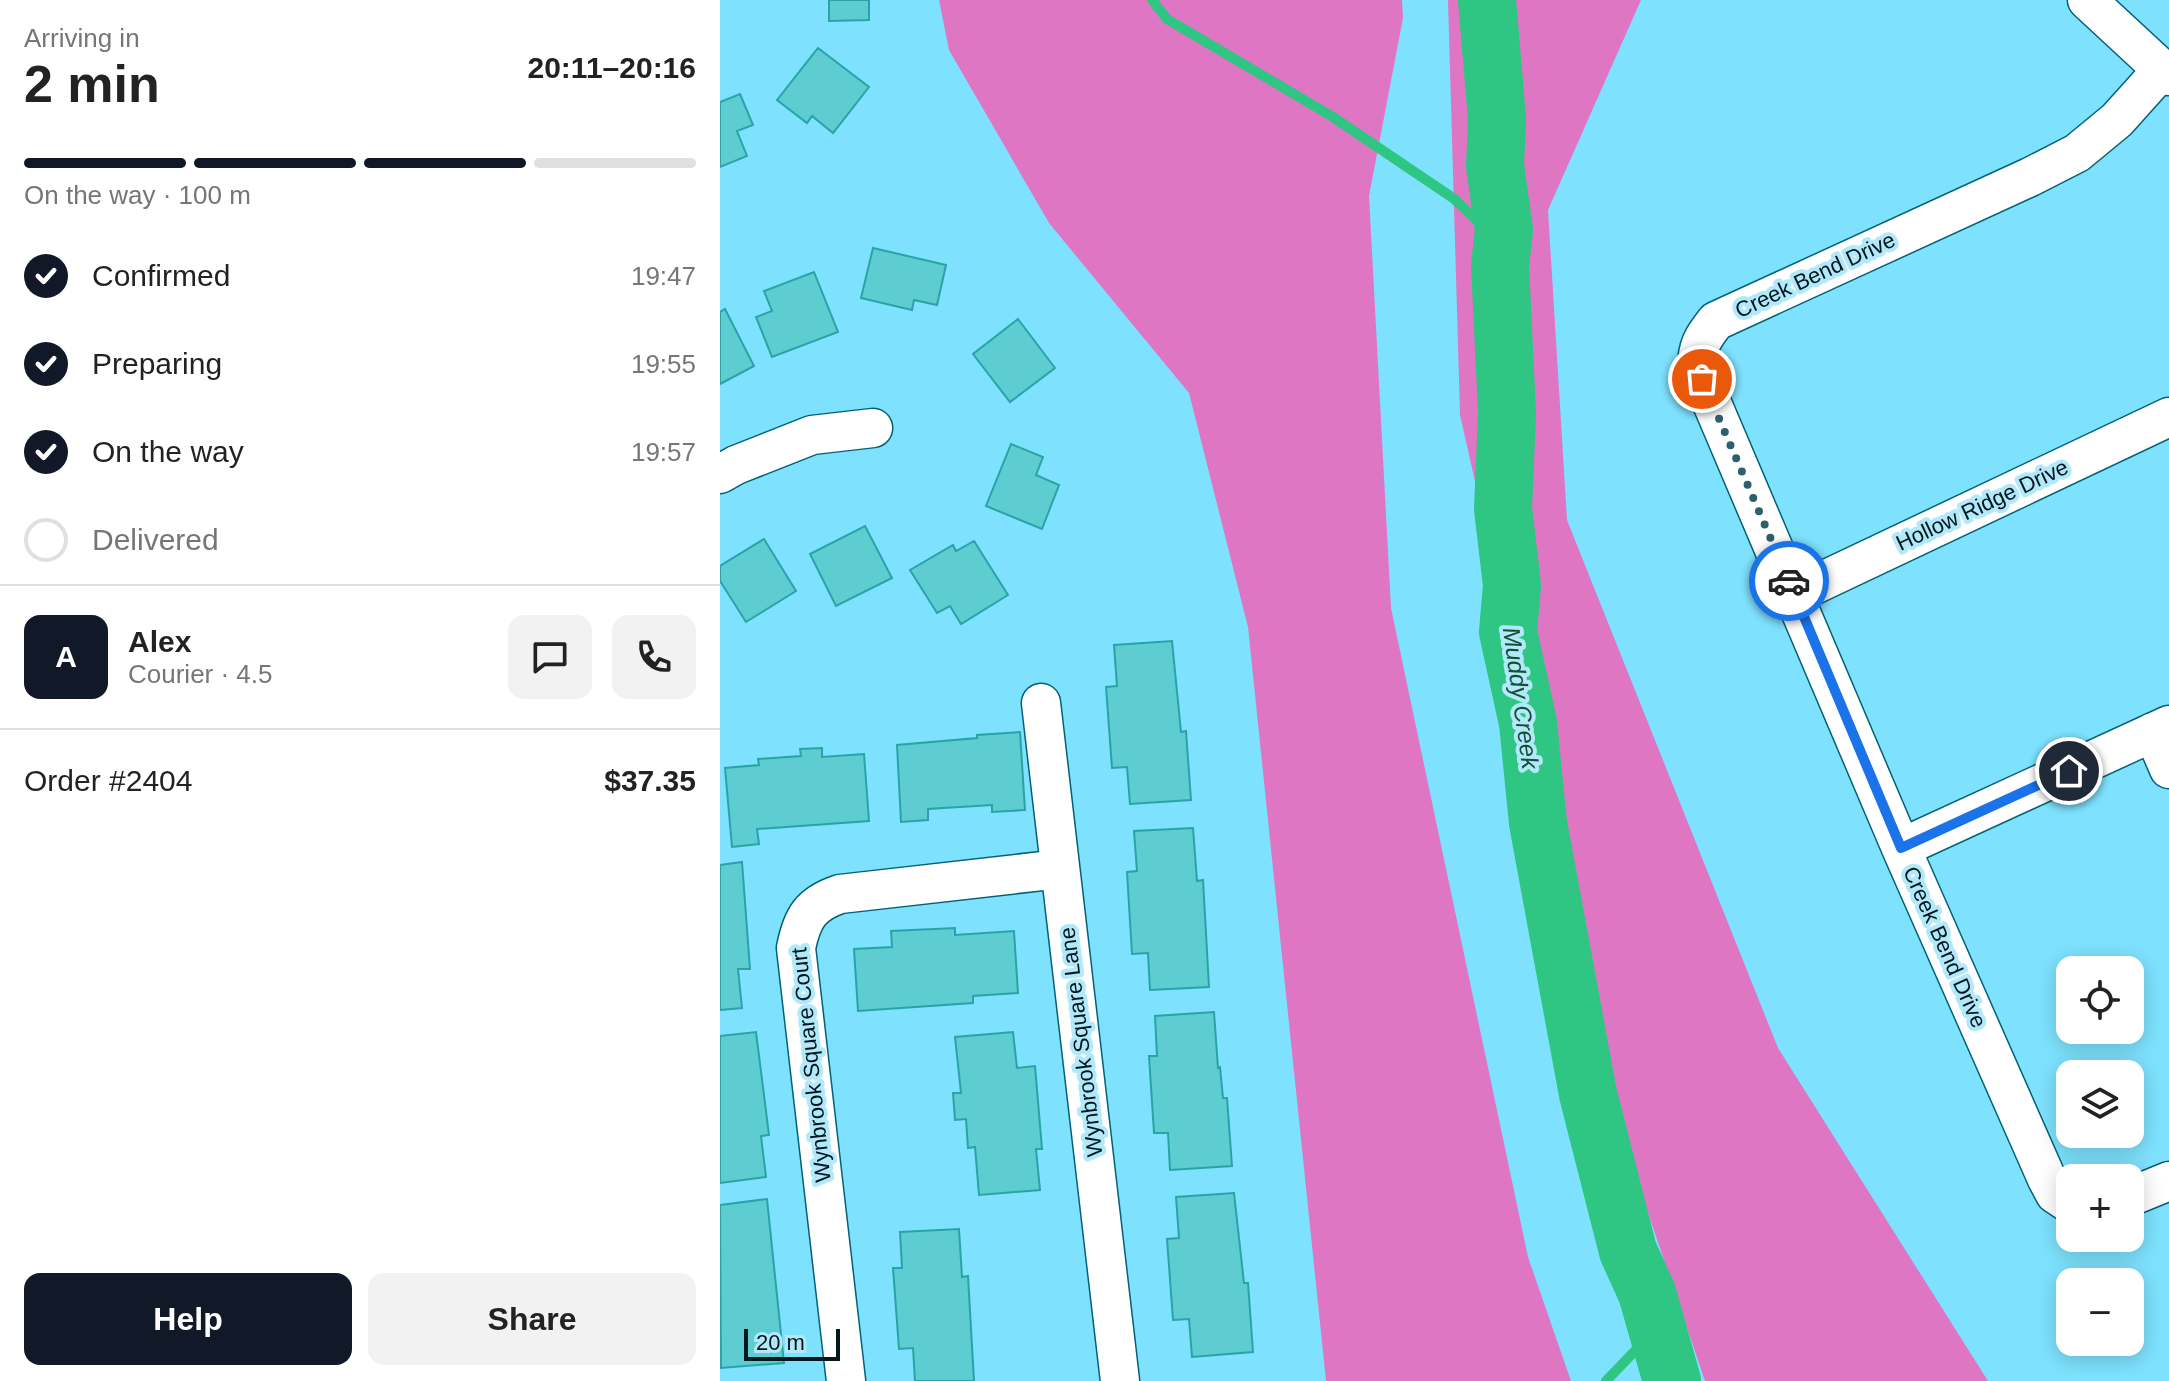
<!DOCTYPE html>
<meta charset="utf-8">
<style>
body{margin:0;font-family:Arial,sans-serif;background:#f2f2f2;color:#222;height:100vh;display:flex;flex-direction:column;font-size:30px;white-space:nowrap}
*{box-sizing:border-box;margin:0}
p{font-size:26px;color:#767676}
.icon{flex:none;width:44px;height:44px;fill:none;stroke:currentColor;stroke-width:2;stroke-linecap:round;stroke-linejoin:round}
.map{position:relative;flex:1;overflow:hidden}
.panel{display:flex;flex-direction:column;background:#fff;width:720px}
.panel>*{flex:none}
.buttons{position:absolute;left:1336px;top:956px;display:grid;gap:16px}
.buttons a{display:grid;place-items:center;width:88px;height:88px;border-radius:16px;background:#fff;box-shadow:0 4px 20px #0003;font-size:40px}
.scale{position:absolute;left:24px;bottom:20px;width:96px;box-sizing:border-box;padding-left:8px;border:4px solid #03181e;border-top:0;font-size:22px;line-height:28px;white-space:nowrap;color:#03181e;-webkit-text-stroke:6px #b2e9fa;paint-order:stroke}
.pin{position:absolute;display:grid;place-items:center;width:68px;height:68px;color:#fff;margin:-34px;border:4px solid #fff;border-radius:50%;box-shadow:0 2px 8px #0007}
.courier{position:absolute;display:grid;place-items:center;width:80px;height:80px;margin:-40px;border:6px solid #1a73e8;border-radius:50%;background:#fff;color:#222;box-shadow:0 2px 10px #0007}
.summary em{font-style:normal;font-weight:700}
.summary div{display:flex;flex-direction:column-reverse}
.summary{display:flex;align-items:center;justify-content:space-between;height:136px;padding:0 24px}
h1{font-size:52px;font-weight:700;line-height:60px}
.bar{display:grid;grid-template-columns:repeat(4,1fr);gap:12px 8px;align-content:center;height:96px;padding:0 24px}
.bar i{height:10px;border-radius:6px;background:#e0e0e0}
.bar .active{background:#111827}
.bar p{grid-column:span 4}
.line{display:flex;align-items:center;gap:20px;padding:0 24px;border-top:2px solid #e0e0e0}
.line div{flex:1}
.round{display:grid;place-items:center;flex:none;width:84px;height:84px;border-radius:16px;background:#f2f2f2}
ol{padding:0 24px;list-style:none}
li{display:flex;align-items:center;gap:24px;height:88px}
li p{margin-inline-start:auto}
li .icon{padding:8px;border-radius:50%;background:#111827;color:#fff;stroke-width:4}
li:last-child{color:#767676}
li i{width:44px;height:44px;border:4px solid #e0e0e0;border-radius:50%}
.primary-button{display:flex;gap:16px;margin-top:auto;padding:16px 24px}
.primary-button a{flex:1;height:92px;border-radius:16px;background:#111827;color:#fff;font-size:32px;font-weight:700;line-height:92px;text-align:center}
.primary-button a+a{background:#f2f2f2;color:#222}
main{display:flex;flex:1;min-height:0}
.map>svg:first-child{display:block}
</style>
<main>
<section class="panel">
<div class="summary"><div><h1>2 min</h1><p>Arriving in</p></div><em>20:11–20:16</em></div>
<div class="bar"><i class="active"></i><i class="active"></i><i class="active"></i><i></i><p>On the way · 100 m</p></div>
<ol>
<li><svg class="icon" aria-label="check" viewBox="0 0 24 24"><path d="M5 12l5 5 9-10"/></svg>Confirmed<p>19:47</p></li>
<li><svg class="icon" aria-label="check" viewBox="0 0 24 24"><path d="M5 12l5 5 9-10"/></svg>Preparing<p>19:55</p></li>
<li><svg class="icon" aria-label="check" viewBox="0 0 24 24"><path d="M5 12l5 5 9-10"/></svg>On the way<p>19:57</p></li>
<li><i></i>Delivered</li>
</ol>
<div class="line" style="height:144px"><b class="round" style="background:#111827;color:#fff">A</b><div><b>Alex</b><p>Courier · 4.5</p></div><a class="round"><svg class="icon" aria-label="chat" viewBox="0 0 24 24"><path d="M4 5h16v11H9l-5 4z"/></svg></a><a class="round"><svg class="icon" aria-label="phone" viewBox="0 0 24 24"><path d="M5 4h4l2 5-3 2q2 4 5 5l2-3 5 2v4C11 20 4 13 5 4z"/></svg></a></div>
<div class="line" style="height:104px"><div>Order #2404</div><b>$37.35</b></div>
<div class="primary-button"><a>Help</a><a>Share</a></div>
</section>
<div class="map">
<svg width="1449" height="1381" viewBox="0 0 1449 1381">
<rect width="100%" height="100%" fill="#7ee2fe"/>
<path fill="#df76c3" d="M219,0h463l1,18 -34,178 22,412 137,649 43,124h-245l-78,-754 -59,-234 -140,-170 -100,-173z
M728,0h193l-93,210 19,310 211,528 210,333h-283l-78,-230 -167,-736z"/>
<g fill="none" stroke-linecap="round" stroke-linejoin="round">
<path stroke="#2ec682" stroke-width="10" d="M432,0l15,19 166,98 120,81 26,24 22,64
M886,1381l50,-52"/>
<path stroke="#2ec682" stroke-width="58" d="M767,0l10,118 -2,48 9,64 -4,35 7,148 -4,96 9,76 -4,47 20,91 10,100 50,271 40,157 19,42 25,88"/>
</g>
<path fill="#5dcdd1" stroke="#2aa3a7" stroke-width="2" d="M109,0h40v20l-40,1z
M98,48l51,39 -36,46 -21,-17 -5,7 -30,-23z
M20,94l13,31 -16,6 10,25 -27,11v-65z
M153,248l73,17 -9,40 -23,-5 -2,10 -51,-12z
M94,272l24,60 -66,25 -16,-40 16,-6 -8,-20z
M5,309l29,57 -34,18v-72z
M298,319l37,49 -45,34 -37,-48z
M291,444l32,13 -7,18 23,10 -17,44 -56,-23z
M145,526l27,52 -56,28 -26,-52z
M44,539l32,52 -50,31 -26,-41v-15z
M254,541l34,54 -47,29 -11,-18 -13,7 -27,-43 43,-25 3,6z
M452,641l9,91 5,-1 5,69 -61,4 -3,-37 -15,1 -6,-81 11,-1 -3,-41z
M300,732l5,78 -33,2v-7l-64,4v11l-27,2 -4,-77 80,-7v-3z
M102,748v9l42,-3 5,67 -112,8 2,15 -27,3 -7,-79 34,-3 -1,-6 43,-3 -1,-7z
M473,828l4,53 6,-1 6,107 -59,3 -2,-37 -16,1 -5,-82 10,-1 -3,-40z
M22,862l8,107h-12l4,39 -22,2v-145z
M235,928v7l59,-4 4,62 -45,3v7l-115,8 -4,-62 38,-2 -1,-16z
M494,1012l4,56 2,-1 3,31h4l5,68 -62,4 -2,-37h-14l-5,-77h8l-2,-40z
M36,1032l13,103 -8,1 5,41 -46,6v-147z
M293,1032l4,36 18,-2 7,83h-6l4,41 -61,5 -4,-48 -7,1 -2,-29 -11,1 -2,-27h8l-6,-56z
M514,1193l10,90h4l5,69 -61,5 -3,-38 -16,1 -6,-81 12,-1 -3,-41z
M47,1199l17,164 -63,5 -1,-163z
M239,1229l3,48 6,-1 6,105h-59l-2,-33 -14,1 -6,-81h9l-2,-36z"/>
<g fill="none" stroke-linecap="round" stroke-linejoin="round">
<g stroke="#036175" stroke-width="41">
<path id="minor" d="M1367,0l82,76
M0,474l16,-9 76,-30 61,-7
M1075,594l374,-177
M321,703l79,678
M1433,732l16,37
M1181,848l268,-123
M1410,1197l39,-16
M1350,1204l-15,-10 -8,-15 -146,-331 -204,-480c0,-22 6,-31 19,-47l314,-144 47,-24 40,-33 45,-50
M126,1381l-50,-433c6,-30 14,-44 44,-54l220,-25"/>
</g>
<use href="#minor" stroke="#fff" stroke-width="38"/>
</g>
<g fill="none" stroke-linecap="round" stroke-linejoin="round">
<path stroke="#2e5f6c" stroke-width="8" stroke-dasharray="0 14.4" d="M982,379l87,202"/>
<path stroke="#1a73e8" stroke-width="10" d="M1069,581l112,267 168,-77"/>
</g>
<g text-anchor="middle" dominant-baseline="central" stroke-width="8" stroke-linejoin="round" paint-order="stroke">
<g font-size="22" fill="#03181e" stroke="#b2e9fa">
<text transform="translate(1095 275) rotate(-25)">Creek Bend Drive</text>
<text transform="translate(1262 505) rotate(-25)">Hollow Ridge Drive</text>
<text transform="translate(1225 947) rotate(66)">Creek Bend Drive</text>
<text transform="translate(361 1042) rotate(-97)">Wynbrook Square Lane</text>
<text transform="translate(91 1065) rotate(-96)">Wynbrook Square Court</text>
</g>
<g font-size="24" font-style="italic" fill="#164e33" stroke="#b2e9fa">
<text transform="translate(801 698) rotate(82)">Muddy Creek</text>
</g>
</g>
</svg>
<div class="buttons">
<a><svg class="icon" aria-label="locate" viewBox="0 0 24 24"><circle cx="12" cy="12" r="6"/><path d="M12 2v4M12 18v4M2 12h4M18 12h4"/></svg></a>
<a><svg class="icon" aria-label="layers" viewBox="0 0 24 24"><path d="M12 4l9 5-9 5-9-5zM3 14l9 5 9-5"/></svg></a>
<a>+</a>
<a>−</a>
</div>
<div class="scale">20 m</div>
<div class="pin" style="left:982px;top:379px;background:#ea580c"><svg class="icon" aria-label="bag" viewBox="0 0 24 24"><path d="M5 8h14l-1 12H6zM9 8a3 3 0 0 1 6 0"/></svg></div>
<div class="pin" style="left:1349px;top:771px;background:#1f2937"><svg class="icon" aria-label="home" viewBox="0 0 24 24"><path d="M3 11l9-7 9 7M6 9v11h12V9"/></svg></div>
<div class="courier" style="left:1069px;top:581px"><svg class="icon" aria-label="car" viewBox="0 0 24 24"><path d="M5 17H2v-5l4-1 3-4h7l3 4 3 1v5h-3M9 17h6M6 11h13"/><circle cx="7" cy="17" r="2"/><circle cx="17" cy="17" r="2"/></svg></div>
</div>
</main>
